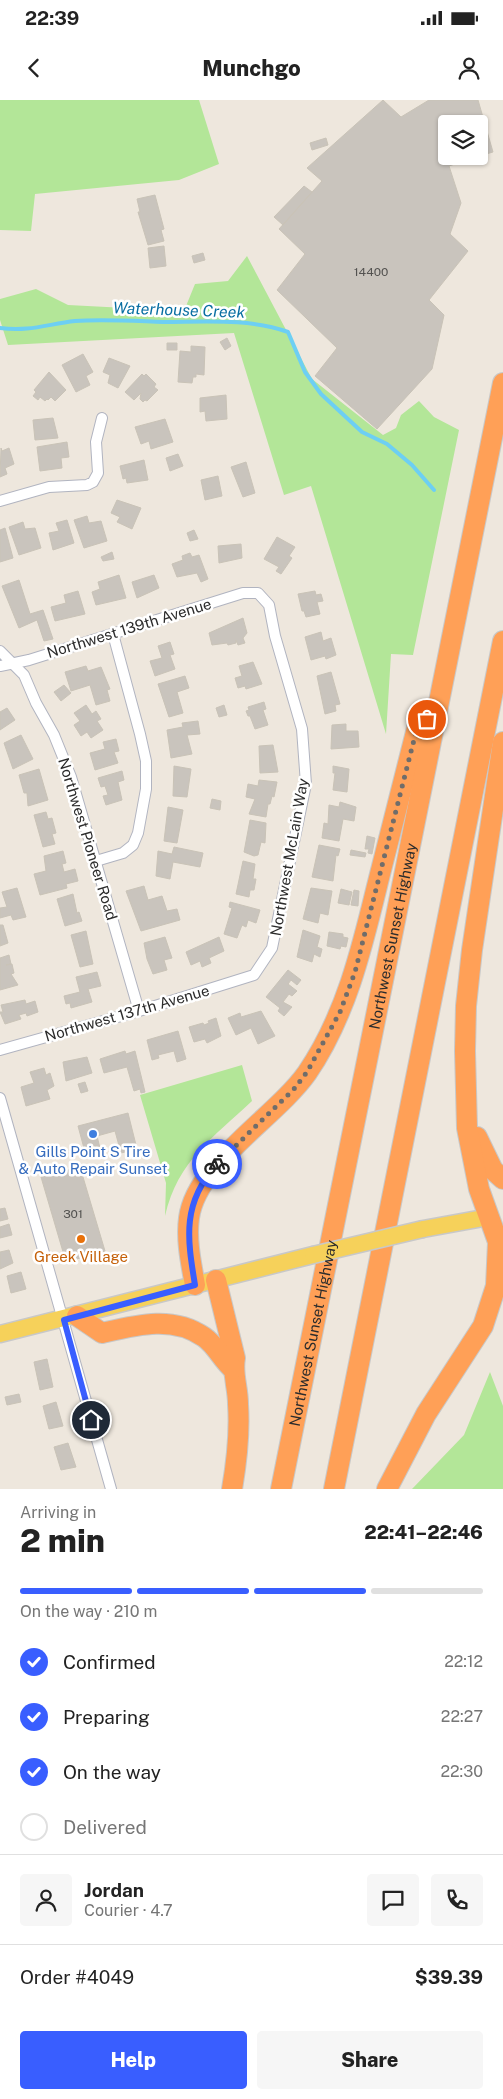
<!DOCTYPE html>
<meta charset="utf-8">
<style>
body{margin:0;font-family:"Public Sans",sans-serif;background:#f6f6f6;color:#222;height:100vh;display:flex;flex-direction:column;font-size:19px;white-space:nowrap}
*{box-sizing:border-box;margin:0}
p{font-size:16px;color:#767676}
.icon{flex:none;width:28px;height:28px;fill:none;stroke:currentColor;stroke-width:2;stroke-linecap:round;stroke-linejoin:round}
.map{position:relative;height:1389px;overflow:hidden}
.details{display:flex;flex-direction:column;background:#fff;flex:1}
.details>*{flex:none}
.buttons{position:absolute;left:438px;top:15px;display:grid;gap:10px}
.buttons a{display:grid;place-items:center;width:50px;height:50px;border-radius:5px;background:#fff;box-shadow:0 1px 4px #0004;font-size:25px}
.pin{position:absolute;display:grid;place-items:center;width:42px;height:42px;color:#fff;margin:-21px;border:2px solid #fff;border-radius:50%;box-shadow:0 1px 5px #0007}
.courier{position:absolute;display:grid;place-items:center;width:50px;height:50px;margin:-25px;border:4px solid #395eff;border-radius:50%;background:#fff;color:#222;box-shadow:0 1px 6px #0007}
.head em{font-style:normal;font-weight:800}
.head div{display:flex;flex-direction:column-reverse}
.head{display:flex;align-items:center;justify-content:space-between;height:85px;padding:0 20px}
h1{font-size:32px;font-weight:800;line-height:38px}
.bar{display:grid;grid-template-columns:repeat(4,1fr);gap:8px 5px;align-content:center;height:60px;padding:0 20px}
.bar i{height:6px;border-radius:4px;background:#e0e0e0}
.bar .active{background:#395eff}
.bar p{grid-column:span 4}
.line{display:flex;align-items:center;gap:12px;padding:0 20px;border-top:1px solid #e0e0e0}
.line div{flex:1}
.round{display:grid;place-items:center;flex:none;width:52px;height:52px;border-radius:5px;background:#f6f6f6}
ol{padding:0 20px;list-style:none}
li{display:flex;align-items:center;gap:15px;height:55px}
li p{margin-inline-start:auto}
li .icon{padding:5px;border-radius:50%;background:#395eff;color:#fff;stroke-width:4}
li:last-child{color:#767676}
li i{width:28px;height:28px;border:2px solid #e0e0e0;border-radius:50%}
.button{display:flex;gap:10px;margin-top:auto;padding:10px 20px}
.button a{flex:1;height:58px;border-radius:5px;background:#395eff;color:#fff;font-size:20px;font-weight:800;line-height:58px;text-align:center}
.button a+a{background:#f6f6f6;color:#222}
.status{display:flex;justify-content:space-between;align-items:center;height:35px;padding:0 25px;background:#fff;direction:ltr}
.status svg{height:14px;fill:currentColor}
header{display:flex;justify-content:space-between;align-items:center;height:65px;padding:0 20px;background:#fff;font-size:22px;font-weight:800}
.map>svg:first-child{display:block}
</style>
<div class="status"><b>22:39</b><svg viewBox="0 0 49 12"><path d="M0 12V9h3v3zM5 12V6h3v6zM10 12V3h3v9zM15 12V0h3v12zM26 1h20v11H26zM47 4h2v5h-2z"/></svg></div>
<header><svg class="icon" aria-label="back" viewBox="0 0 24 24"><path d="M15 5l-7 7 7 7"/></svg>Munchgo<svg class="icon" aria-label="person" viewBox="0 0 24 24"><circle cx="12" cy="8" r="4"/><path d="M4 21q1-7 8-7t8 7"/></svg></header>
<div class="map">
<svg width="503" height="1389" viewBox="0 0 503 1389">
<rect width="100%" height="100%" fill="#eee7dd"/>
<path fill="#b3e698" d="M0,0h199l20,64 -40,16 -144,14 -4,37 -31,-1z
M247,156l65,123 71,56 13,-7 5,-13 18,-14 15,16 25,13 -46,225 -22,-1 -5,80 -75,-248 -27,9 -50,-162 -226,12 -8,-25v-21l36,-10 32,16 116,6 11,-27 33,-3z
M242,965l10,36c-39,37 -74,59 -87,115l1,-33 -26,-88z
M490,1272l13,34v83h-91l52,-54z"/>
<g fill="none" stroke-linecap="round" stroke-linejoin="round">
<path stroke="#6dcff3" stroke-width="4" d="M0,228c29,4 48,-4 75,-7 29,-2 59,0 88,1 41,0 86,-4 125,10l17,40 16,22 41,38 25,12 25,21 22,25"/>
</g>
<path fill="#c9c4bd" stroke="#c9c3b7" d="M383,0l18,17 28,-17h49l15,52 -14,4v-32h-33v32h32l-29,10 12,37 -11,31 18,17 -39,49 15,15 -12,54 -55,60 -62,-53 22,-28 -60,-58 28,-36 -26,-25 43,-48 -15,-13z
M326,38l2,7 -16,5 -2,-7z
M304,86l8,6 -29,33 -9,-8z
M155,95l9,34 -3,1 3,11 -16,4 -10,-33h2l-3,-13z
M164,146l2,20 -16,2 -2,-20z
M203,153l2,7 -11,3 -2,-7z
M227,238l4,8 -6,4 -5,-8z
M167,243h10v7h-10z
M191,246l14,1 -1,28 -8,-1v3h-3l-1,6 -14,-1 2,-31 11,1z
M83,254l10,18 -7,4 4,9 -14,7 -14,-27z
M109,258l21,8 -12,22 -10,-5 2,-8 -7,-3z
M49,272l17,18 -11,11 -4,-4 -3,3 -1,-1 -2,2 -5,-4 -2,3 -5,-4 3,-4 -2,-2z
M142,274l2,2 2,-2 10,10 -2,3 4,3 -11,11 -2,-1 -2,2 -3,-3 1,-6 -7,7 -9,-8z
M226,295l1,24 -21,2 -1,-10 -5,1v-14z
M53,318l5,20 -23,2 -2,-20z
M165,319l8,23 -22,7 -2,-8 -8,3 -6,-17z
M67,342l2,15 -8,1 1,10 -22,3 -3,-24z
M1,348l1,3 7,-3 5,16 -9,4 2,6 -7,3z
M178,354l5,12 -13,5 -4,-13z
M144,360l4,20 -21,3 -1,-5 -3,1 -3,-13z
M246,362l9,31 -12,4 -12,-30z
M218,376l4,20 -17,4 -4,-20z
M117,400l24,8 -9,21 -15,-7 3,-5 -9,-4z
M87,416l2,7 12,-2 6,20 -23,7 -10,-28z
M67,420l7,23 -21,7 -4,-17 10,-2 -3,-8z
M23,422l2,7 10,-1 6,20 -22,7 -10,-28z
M5,428l8,30 -13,4v-32z
M194,430l4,9 -8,2 -3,-8z
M277,437l18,10 -6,9 3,2 -11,16 -5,-3 3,-4 -15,-8z
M241,444l1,14 -23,5 -1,-17z
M112,452l2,7 -11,2 -2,-4z
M190,453l2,4 7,-2 9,24 -7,3 -4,-9 -20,4 -5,-13 11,-4 -1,-4z
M119,475l7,23 -30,7 -4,-13 8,-3 -2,-7z
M154,475l5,13 -22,10 -5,-16z
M19,480l11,34 13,-4 10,29 -9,2 -7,-21 -18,8 -17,-42z
M78,491l7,23 -30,7 -4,-14 15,-4 -2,-8z
M315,491l1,4 5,-1 2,7 -6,1 3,12 -14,3 -2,-6h-2l-4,-17z
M243,518l4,15 -4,5 2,5 -7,2 -2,-5v3l-8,2 -1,-2 -15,2 -3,-12z
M321,532l2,9 8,-3 5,17 -10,4 -1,-3 -14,4 -6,-23z
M170,542l4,12 -4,1 5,14 -20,7 -5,-15 12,-3 -4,-12z
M253,562l9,22 -16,5 -1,-3 -7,2 -3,-10 7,-2 -3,-10z
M86,566l2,5 13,-4 9,22 -3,1 3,11 -14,4 -6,-20 -19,6 -6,-19z
M331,572l9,32 -5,1 1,6 -11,3 -8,-38z
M185,576l4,12 -12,4 6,21 -14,4 -11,-33z
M64,585l7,8 -10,8 -7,-9z
M264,602l2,7 -3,1 5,15 -13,4 -5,-13h-2l-2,-5 3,-1 -1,-3z
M86,605l6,9 4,-3 5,8 -4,2 6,9 -12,8 -4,-6 -6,4 -7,-11 6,-4 -6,-8z
M224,605l3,10 -8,2 -3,-9z
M7,608l8,12 -15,10v-18z
M198,621l2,13 -13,1 5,19 -21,4 -4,-28 16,-3 -1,-4z
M346,624v7h12l1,16 -28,2 1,-24z
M21,635l12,24 -20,10 -9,-26z
M116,639l3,12 -5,1 4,11 -23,7 -5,-17 15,-4 -2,-7z
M273,645l5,27 -18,1 -1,-27z
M174,666l17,3 -4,28 -14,-1z
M333,666l16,3 -2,23 -14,-2 2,-17h-2z
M39,669l9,31 -20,6 -1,-13h-3l-5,-18z
M122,671l2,9 -6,2 4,18 -16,5 -3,-9 5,-1 -3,-9 -4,1 -3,-9z
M259,680l18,2 -3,15 -2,-1 -2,8h-2l-2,13 -17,-3 6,-15 -9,-2 2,-13 10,2z
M212,699l9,2 -1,9 -10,-2z
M340,702l16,5 -2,14 -11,-2 -4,22 -17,-3 2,-15 4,1 1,-19 10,2z
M168,707l15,3 -6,33 -13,-2z
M46,712l2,7 4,-1 4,15 -4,1 3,10 -12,3 -9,-32z
M250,720l16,3 -1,20 -4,-1 -3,13 -4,1 -10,-4z
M367,736l8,2 -3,16 -4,-1 1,-4h-4z
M319,745l21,4 -2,7 -2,-1 -3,26 -21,-4z
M174,747l29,6 -3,14 -27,-5 -3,17 -14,-3 2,-25 14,3z
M351,750l15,3 -1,4 -15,-2z
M63,751l3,12 -4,1 2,8 11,-3 3,12 -12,3 1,4 -27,7 -6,-21 12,-3 -2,-15z
M243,761l12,3 -2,15h3l-2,11h-4l-1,7 -13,-3z
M144,786l4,14 14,-4 5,15 10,-2 3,11 -39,11 -15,-40z
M17,788l9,29 -13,3 -2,-5 -11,3v-10l7,-1 -5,-15z
M311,788l21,3 -4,24 -8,-2 -2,10 -15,-4z
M341,789l11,3 -3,13 -11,-2z
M354,790l5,1 -1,15 -7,-1z
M73,794l4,19 2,-1 3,9 -17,5 -8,-27z
M230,802l30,8 -4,13 -8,-3 -2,7 -4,-2 -5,13 -13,-4 8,-26 -3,-1z
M0,825h3l5,18 -8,3z
M303,830l17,6 -3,11 5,2 -2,8 -6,-3 -2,8 -15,-5z
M86,831l7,33 -13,3 -9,-32z
M329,832l14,2v3l5,1 -2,9 -5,-1 -1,3 -13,-3z
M165,837l7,21 -8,2 3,10 -14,4 -6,-15 -3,-16z
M219,837l5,14 -15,7 2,5 -9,4 -2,-6 -9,4 -5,-13z
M9,855l2,9 -5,1 6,-1 2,9 -3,1 7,11 -18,5v-32z
M288,870l13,10 -4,5 -6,-5 -3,4 9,7 -5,5 -3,-2 -6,8 9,5 -8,9 -6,-5 2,-3 -14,-11z
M97,872l4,14 -13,3 4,13 -21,6 -1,-5 -4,1 -2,-8 16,-4 -4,-15z
M25,900l1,4 9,-3 3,11 -11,4 -1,-3 -7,2 2,4 -16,5 -5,-12h3l-2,-7z
M261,911l14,25 -17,8 -7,-16 -15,7 -8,-17 12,-5 1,4z
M216,918l5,18 -14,7 -2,-4 -11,3 -5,-15 14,-4 1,2 5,-2 -1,-2z
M178,931l8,28 -9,3 -3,-11 -16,4 1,3 -7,2 -5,-20z
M125,951l1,3 9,-3 10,41 -4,1 -1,-4 -6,2 -7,-24 -23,6 -4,-14z
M87,957l5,16 -26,8 -3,-19z
M44,968l2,7 4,-2 4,13 -7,4 3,9 -24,7 -5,-19 13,-4 -4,-11z
M85,982l3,9 -7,2 -3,-9z
M128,1013l9,36 -16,4 -6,-22 -18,5 3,12 -15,4 -7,-26z
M80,1067l25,84 -39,11 -25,-85z
M5,1108l3,11 -8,2v-12z
M9,1124l3,11 -12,3v-11z
M9,1150l4,13 -13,6v-17z
M21,1172l5,17 -15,4 -4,-17z
M47,1259l6,28 -13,3 -6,-28z
M19,1294l2,8 -14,3 -2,-8z
M56,1302l7,24 -14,3 -6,-23z
M68,1343l8,24 -15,3 -7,-23z"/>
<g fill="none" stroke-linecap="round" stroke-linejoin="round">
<g stroke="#b1b4c0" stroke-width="12">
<path id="minor" d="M0,401l49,-14 38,-2 6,-3 5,-9 -2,-31 6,-24
M0,551l24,24 12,28 18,32 17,42 68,234
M0,566l29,-6 214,-67h15l11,12 6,31 27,93 4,55 -34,164 -18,27 -115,36 -139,39
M96,761l27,-8 10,-8 5,-12 8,-44v-28l-6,-27 -27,-100
M0,998l111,391"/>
</g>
<g stroke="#c8c8c8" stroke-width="19">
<path id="primary" d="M423,1129l66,-12
M0,1234l313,-79"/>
</g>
<g stroke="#c8c8c8" stroke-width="22">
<g id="motorway">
<path d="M477,1037l16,33 10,9"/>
<path d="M216,1180l19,78c-3,16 3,29 3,46 2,29 -1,56 -6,85"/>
<path d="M195,1185c-4,-22 -9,-45 -6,-67 7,-54 86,-100 118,-145 39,-57 55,-125 71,-191 13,-51 26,-103 39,-154l19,-18"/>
<path d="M77,1216l25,17c34,-8 71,-18 102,4 12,8 18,23 29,32"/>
<path id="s1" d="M281,1389l222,-1106"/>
<path d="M334,1389l169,-848"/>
<path d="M387,1389l39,-75 57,-88 13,-40 2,-44 -19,-53 -12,-61 -2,-77 1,-45 6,-56 31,-208"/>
</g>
</g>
<use href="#minor" stroke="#fff" stroke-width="10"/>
<use href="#primary" stroke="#f6d15a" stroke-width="16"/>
<use href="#motorway" stroke="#ffa057" stroke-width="20"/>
<g stroke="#c8c8c8" stroke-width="19" stroke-linecap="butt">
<path id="primary-bridge" d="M313,1155l110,-26"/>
</g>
<use href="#primary-bridge" stroke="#f6d15a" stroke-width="16"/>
</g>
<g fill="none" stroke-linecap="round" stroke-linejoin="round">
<path stroke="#706d6a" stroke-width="5" stroke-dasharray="0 9" d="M217,1064l77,-75 13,-17 33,-60 15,-40 62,-244 10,-9"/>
<path stroke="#395eff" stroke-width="6" d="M91,1320l-27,-100 131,-35c-8,-48 -13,-82 22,-121"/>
</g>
<circle fill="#3f7fe0" stroke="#fff" stroke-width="2" cx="93" cy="1034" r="5"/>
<circle fill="#e8710a" stroke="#fff" stroke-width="2" cx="81" cy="1139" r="5"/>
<g text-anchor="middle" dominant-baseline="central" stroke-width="5" stroke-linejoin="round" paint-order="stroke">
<g font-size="12" fill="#535250">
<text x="371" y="172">14400</text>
<text x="73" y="1114">301</text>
</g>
<g font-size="15" fill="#2c2c2c" stroke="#fff">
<text transform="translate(129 528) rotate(-17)">Northwest 139th Avenue</text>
<text transform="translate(88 739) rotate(73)">Northwest Pioneer Road</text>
<text transform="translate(289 757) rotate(-80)">Northwest McLain Way</text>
<text stroke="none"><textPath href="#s1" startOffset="564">Northwest Sunset Highway</textPath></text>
<text transform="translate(127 913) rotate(-16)">Northwest 137th Avenue</text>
<text stroke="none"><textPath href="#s1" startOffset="159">Northwest Sunset Highway</textPath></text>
</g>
<g font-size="15" fill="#366cbe" stroke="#fff">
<text x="93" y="1051">Gills Point S Tire<tspan x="93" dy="17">&amp; Auto Repair Sunset</tspan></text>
</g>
<g font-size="15" fill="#c56008" stroke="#fff">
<text x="81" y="1156">Greek Village</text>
</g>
<g font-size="16" font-style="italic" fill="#096ea2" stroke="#fff">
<text transform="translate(179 210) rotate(2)">Waterhouse Creek</text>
</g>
</g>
</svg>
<div class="buttons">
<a><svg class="icon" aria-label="layers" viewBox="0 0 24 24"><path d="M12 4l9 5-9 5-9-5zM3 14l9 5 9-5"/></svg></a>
</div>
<div class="pin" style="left:427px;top:619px;background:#ea580c"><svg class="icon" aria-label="bag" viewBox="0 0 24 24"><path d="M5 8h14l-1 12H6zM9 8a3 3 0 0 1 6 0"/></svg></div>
<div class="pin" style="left:91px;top:1320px;background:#1f2937"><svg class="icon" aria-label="home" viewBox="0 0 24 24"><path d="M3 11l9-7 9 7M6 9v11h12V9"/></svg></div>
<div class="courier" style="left:217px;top:1064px"><svg class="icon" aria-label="bike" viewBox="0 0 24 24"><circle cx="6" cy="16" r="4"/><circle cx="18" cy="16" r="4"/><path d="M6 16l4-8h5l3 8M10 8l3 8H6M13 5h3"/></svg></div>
</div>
<section class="details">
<div class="head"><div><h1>2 min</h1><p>Arriving in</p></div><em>22:41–22:46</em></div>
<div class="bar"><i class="active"></i><i class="active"></i><i class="active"></i><i></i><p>On the way · 210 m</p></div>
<ol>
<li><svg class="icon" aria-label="check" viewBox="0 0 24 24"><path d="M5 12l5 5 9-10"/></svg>Confirmed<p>22:12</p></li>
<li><svg class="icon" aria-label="check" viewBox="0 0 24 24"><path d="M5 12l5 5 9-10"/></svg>Preparing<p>22:27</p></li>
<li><svg class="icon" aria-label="check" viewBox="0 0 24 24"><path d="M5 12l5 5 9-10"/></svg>On the way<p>22:30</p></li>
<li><i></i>Delivered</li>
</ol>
<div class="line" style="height:90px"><a class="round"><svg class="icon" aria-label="person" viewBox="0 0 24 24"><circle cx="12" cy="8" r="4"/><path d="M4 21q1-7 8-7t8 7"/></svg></a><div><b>Jordan</b><p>Courier · 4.7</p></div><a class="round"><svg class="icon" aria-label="chat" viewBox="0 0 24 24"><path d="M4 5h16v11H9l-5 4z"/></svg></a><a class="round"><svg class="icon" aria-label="phone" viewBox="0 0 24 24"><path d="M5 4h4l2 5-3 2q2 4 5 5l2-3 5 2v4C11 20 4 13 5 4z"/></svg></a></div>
<div class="line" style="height:65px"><div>Order #4049</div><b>$39.39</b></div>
<div class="button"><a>Help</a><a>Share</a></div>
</section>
